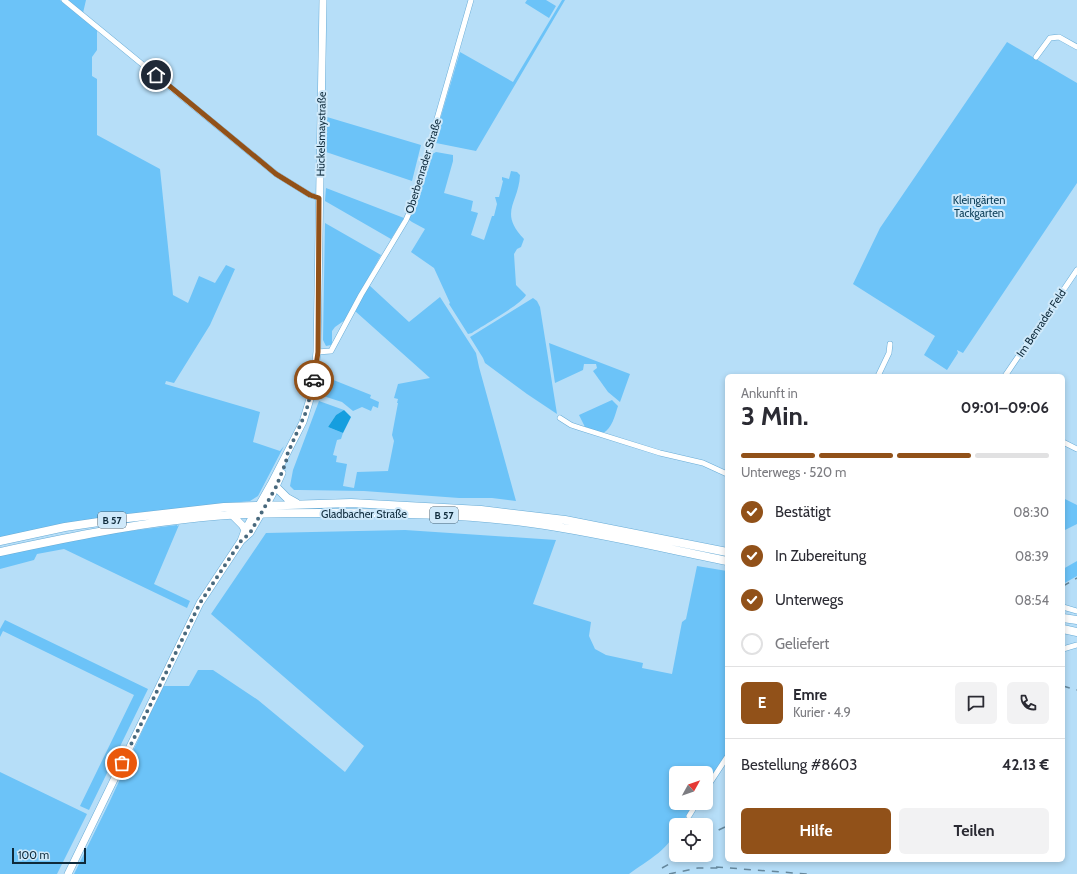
<!DOCTYPE html>
<html lang="de">
<meta charset="utf-8">
<style>
body{margin:0;font-family:Cabin,sans-serif;background:#f2f2f3;color:#2b2b33;height:100vh;display:flex;flex-direction:column;font-size:15px;white-space:nowrap}
*{box-sizing:border-box;margin:0}
p{font-size:13px;color:#7c7c81}
.icon{flex:none;width:22px;height:22px;fill:none;stroke:currentColor;stroke-width:2;stroke-linecap:round;stroke-linejoin:round}
.map{position:relative;flex:1;overflow:hidden}
.drawer{position:absolute;left:725px;top:374px;width:340px;height:488px;display:flex;flex-direction:column;background:#fff;border-radius:6px;box-shadow:0 2px 6px #0003}
.drawer>*{flex:none}
.needle{width:26px;rotate:50deg}
.controls{position:absolute;left:669px;top:766px;display:grid;gap:8px}
.controls a{display:grid;place-items:center;width:44px;height:44px;border-radius:6px;background:#fff;box-shadow:0 2px 6px #0003;font-size:20px}
.scale{position:absolute;left:12px;bottom:10px;width:74px;box-sizing:border-box;padding-left:4px;border:2px solid #0e2a3b;border-top:0;font-size:11px;line-height:14px;white-space:nowrap;color:#0e2a3b;-webkit-text-stroke:3px #cfe9fa;paint-order:stroke}
.pin{position:absolute;display:grid;place-items:center;width:34px;height:34px;color:#fff;margin:-17px;border:2px solid #fff;border-radius:50%;box-shadow:0 1px 4px #0007}
.courier{position:absolute;display:grid;place-items:center;width:40px;height:40px;margin:-20px;border:3px solid #915119;border-radius:50%;background:#fff;color:#222;box-shadow:0 1px 5px #0007}
.overview em{font-style:normal;font-weight:700}
.overview div{display:flex;flex-direction:column-reverse}
.overview{display:flex;align-items:center;justify-content:space-between;height:68px;padding:0 16px}
h1{font-size:26px;font-weight:700;line-height:30px}
.bar{display:grid;grid-template-columns:repeat(4,1fr);gap:6px 4px;align-content:center;height:48px;padding:0 16px}
.bar i{height:5px;border-radius:3px;background:#e1e1e2}
.bar .selected{background:#915119}
.bar p{grid-column:span 4}
.line{display:flex;align-items:center;gap:10px;padding:0 16px;border-top:1px solid #e1e1e2}
.line div{flex:1}
.round{display:grid;place-items:center;flex:none;width:42px;height:42px;border-radius:6px;background:#f2f2f3}
ol{padding:0 16px;list-style:none}
li{display:flex;align-items:center;gap:12px;height:44px}
li p{margin-inline-start:auto}
li .icon{padding:4px;border-radius:50%;background:#915119;color:#fff;stroke-width:4}
li:last-child{color:#7c7c81}
li i{width:22px;height:22px;border:2px solid #e1e1e2;border-radius:50%}
.button{display:flex;gap:8px;margin-top:auto;padding:8px 16px}
.button a{flex:1;height:46px;border-radius:6px;background:#915119;color:#fff;font-size:16px;font-weight:700;line-height:46px;text-align:center}
.button a+a{background:#f2f2f3;color:#2b2b33}
.map>svg:first-child{display:block}
</style>
<div class="map">
<svg width="1077" height="874" viewBox="0 0 1077 874">
<rect width="100%" height="100%" fill="#b6def8"/>
<path fill="#6cc3f8" d="M0,0h60l37,30v20l-5,7v19l5,3v56l63,34 13,126 15,8 11,-27 16,7 11,-18 9,4 -25,56 -36,58 -8,-2 -1,3 95,28 -7,30 27,9 4,-5 -26,50 -8,5 -131,14 -119,23z
M68,0h18l-3,13z
M527,0h19l10,6 -7,12 -24,-15z
M562,0h3l-89,151 -40,-8 -2,-3 26,-88 53,30z
M1007,42l70,41v100l-114,170 -6,-3 1,3 -11,17 -23,-15 11,-19 -82,-52 27,-56z
M327,117l94,28 -9,36 -86,-29z
M436,152l17,3v6l-9,32 29,8 -2,10 7,2 -7,22 13,5 8,-24h2l3,-12 -2,-7h4l4,-16 -1,-1v-3l7,2 2,-8 6,1 3,3c-1,28 -22,37 4,64l-3,8 -4,2 -3,5 2,31 10,10c-4,9 -44,31 -54,38l-4,1 -19,-30 1,-1 -16,-35 -23,-16 14,-23 -13,-7 -4,-3 12,-30 9,-33z
M326,188l78,30 -13,21 -66,-38z
M325,223l56,32 -36,65 -10,7 -3,4v12l-1,2 -5,1 -3,-6z
M369,285l40,37 31,-25 36,56 3,14 37,134 -24,-3h-33l-95,-7 -64,-1h-6l-4,-4 3,-16 26,-69 25,9 -8,5 -8,12 15,6 -2,6 -4,1 -4,15 4,1 -1,6 11,2 -4,22 11,2 3,-16 31,-1 6,-30 -2,-6 6,-32h-1l1,-4 -4,-1 4,-14 32,-6 -75,-67z
M533,298l4,3 3,6 17,107 -30,-20 -42,-31 -2,-5 -13,-21z
M549,343l81,31 -10,28 -12,-10 -15,-21 4,-3 -1,-4h-12l-1,6 -28,13z
M331,379l40,16 -1,3 9,4 -1,6 -5,-2 -2,5 -9,-4 -9,4 -11,-9 -22,-7 1,-11 2,2z
M612,400l6,6c-3,9 -6,23 -15,27l-18,-6 -6,-12z
M1063,498l14,7v19l-14,7z
M177,525v1l2,-1 -25,59 36,17 -3,7 -123,-59 -27,5 -3,6 -34,9v-14l114,-22z
M405,530l151,10 -23,64 58,18 -2,14 6,13 11,6 37,8 -1,5 30,6 10,-52 4,-3 11,-53 30,5v182l-21,33v-13h-30v30h19l-14,22h-5c0,21 -31,37 -47,49h-555l35,-71 54,-117h26l9,-16h15l45,30 87,72 19,-26 -153,-132 55,-81z
M1077,561v15l-14,8v-15z
M5,620l143,69 -59,121 -9,-4 54,-111 -131,-64 -3,6v-8z
M0,772l87,42 -30,60h-57z"/>
<path fill="#159edf" d="M344,410l7,7 -8,16 -15,-6 8,-12z"/>
<g fill="none" stroke-linecap="round" stroke-linejoin="round">
<g stroke="#69acd6" stroke-width="6">
<path id="minor" d="M64,0l212,174 34,21 9,3
M1036,57l14,-19 9,-1 18,10
M317,352l14,-1 30,-56 45,-75 6,-14 59,-206
M878,376l11,-23 1,-9
M1005,376l72,-106
M560,418l11,7 9,3 80,25 43,10 24,11
M1063,442l14,7
M1063,607l14,4
M1063,649l14,-4
M706,789l21,-32
M689,816l8,-13"/>
</g>
<g stroke="#69acd6" stroke-width="8">
<path id="secondary" d="M232,515l10,10 3,5
M241,541l4,-11 26,-46 32,-62 10,-33 4,-37 6,-352
M68,874l132,-271 41,-62 9,-8 22,-38 10,-22"/>
</g>
<g stroke="#69acd6" stroke-width="9">
<path id="primary" d="M276,487l11,11 9,5
M0,541l65,-14 54,-8 105,-12 127,-4 130,7 84,10 162,32
M0,552c61,-13 123,-26 185,-33 45,-6 91,-6 136,-6 71,0 141,1 210,10 66,9 131,25 196,38
M1063,618l14,2
M1063,629l14,3"/>
</g>
<use href="#minor" stroke="#fff" stroke-width="5"/>
<use href="#secondary" stroke="#fff" stroke-width="7"/>
<use href="#primary" stroke="#fff" stroke-width="8"/>
<path stroke="#65879c" stroke-width="1.5" stroke-dasharray="7 7" stroke-linecap="butt" d="M1063,586l14,-8
M1063,686l14,4
M706,836l21,-10
M716,867l91,7
M662,868l23,-13
M669,874l29,-6h24"/>
</g>
<g fill="none" stroke-linecap="round" stroke-linejoin="round">
<path stroke="#49697d" stroke-width="4" stroke-dasharray="0 7.2" d="M122,763l78,-160 41,-62 9,-8 26,-46 10,-25 1,-7 19,-43 8,-32"/>
<path stroke="#915119" stroke-width="5" d="M156,75l120,99 34,21 9,3 -1,154 -4,28"/>
</g>
<g text-anchor="middle" dominant-baseline="central" stroke-width="4" stroke-linejoin="round" paint-order="stroke">
<g fill="#cfe9fa" stroke="#486374" stroke-width="1">
<rect x="430" y="507" width="28" height="16" rx="3"/>
<rect x="98" y="512" width="28" height="16" rx="3"/>
</g>
<g font-size="10" font-weight="bold" fill="#0e2a3b">
<text x="444" y="515">B 57</text>
<text x="112" y="520">B 57</text>
</g>
<g font-size="11" fill="#0e2a3b" stroke="#cfe9fa">
<text transform="translate(321 134) rotate(-89)">Hückelsmaystraße</text>
<text transform="translate(423 166) rotate(-73)">Oberbenrader Straße</text>
<text transform="translate(1041 323) rotate(-56)">Im Benrader Feld</text>
<text x="364" y="514">Gladbacher Straße</text>
</g>
<g font-size="11" fill="#0a3d57" stroke="#cfe9fa">
<text x="979" y="200">Kleingärten<tspan x="979" dy="13">Tackgarten</tspan></text>
</g>
</g>
</svg>
<div class="controls">
<a><svg class="needle" viewBox="-14 -14 28 28"><path d="M0-13l5 13h-10z" fill="#e53935"/><path d="M0 13l5-13h-10z" fill="#7c7c81"/></svg></a>
<a><svg class="icon" aria-label="locate" viewBox="0 0 24 24"><circle cx="12" cy="12" r="6"/><path d="M12 2v4M12 18v4M2 12h4M18 12h4"/></svg></a>
</div>
<div class="scale">100 m</div>
<div class="pin" style="left:122px;top:763px;background:#ea580c"><svg class="icon" aria-label="bag" viewBox="0 0 24 24"><path d="M5 8h14l-1 12H6zM9 8a3 3 0 0 1 6 0"/></svg></div>
<div class="pin" style="left:156px;top:75px;background:#1f2937"><svg class="icon" aria-label="home" viewBox="0 0 24 24"><path d="M3 11l9-7 9 7M6 9v11h12V9"/></svg></div>
<div class="courier" style="left:314px;top:380px"><svg class="icon" aria-label="car" viewBox="0 0 24 24"><path d="M5 17H2v-5l4-1 3-4h7l3 4 3 1v5h-3M9 17h6M6 11h13"/><circle cx="7" cy="17" r="2"/><circle cx="17" cy="17" r="2"/></svg></div>
<section class="drawer">
<div class="overview"><div><h1>3 Min.</h1><p>Ankunft in</p></div><em>09:01–09:06</em></div>
<div class="bar"><i class="selected"></i><i class="selected"></i><i class="selected"></i><i></i><p>Unterwegs · 520 m</p></div>
<ol>
<li><svg class="icon" aria-label="check" viewBox="0 0 24 24"><path d="M5 12l5 5 9-10"/></svg>Bestätigt<p>08:30</p></li>
<li><svg class="icon" aria-label="check" viewBox="0 0 24 24"><path d="M5 12l5 5 9-10"/></svg>In Zubereitung<p>08:39</p></li>
<li><svg class="icon" aria-label="check" viewBox="0 0 24 24"><path d="M5 12l5 5 9-10"/></svg>Unterwegs<p>08:54</p></li>
<li><i></i>Geliefert</li>
</ol>
<div class="line" style="height:72px"><b class="round" style="background:#915119;color:#fff">E</b><div><b>Emre</b><p>Kurier · 4.9</p></div><a class="round"><svg class="icon" aria-label="chat" viewBox="0 0 24 24"><path d="M4 5h16v11H9l-5 4z"/></svg></a><a class="round"><svg class="icon" aria-label="phone" viewBox="0 0 24 24"><path d="M5 4h4l2 5-3 2q2 4 5 5l2-3 5 2v4C11 20 4 13 5 4z"/></svg></a></div>
<div class="line" style="height:52px"><div>Bestellung #8603</div><b>42.13 €</b></div>
<div class="button"><a>Hilfe</a><a>Teilen</a></div>
</section>
</div>
